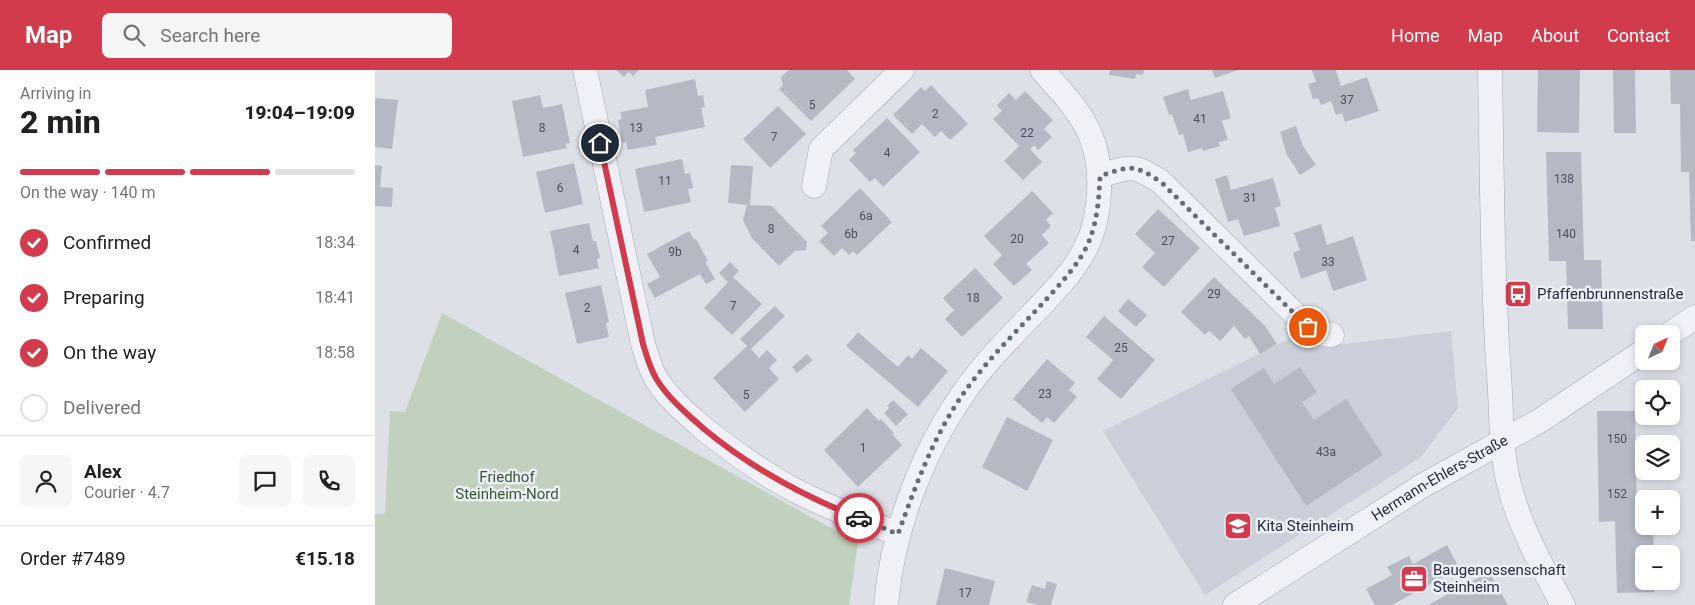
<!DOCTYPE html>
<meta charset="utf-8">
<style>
body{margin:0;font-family:Roboto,sans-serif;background:#f6f6f6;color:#202124;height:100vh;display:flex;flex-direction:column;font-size:19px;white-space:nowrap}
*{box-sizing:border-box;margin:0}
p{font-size:16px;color:#757577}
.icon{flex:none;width:28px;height:28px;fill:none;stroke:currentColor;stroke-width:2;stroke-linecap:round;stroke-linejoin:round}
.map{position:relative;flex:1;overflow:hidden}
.side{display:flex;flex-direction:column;background:#fff;width:375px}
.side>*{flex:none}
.needle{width:32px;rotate:43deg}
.buttons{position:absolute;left:1260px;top:255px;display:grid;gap:10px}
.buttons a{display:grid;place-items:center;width:45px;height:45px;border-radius:8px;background:#fff;box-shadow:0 2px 8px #0003;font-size:25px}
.pin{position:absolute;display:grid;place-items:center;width:42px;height:42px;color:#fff;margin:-21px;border:2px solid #fff;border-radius:50%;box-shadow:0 1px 5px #0007}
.courier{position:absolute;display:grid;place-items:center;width:50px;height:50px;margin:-25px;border:4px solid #d23b4b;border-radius:50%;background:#fff;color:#222;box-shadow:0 1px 6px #0007}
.summary em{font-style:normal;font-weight:800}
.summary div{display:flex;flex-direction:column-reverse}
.summary{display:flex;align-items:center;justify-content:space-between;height:85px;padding:0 20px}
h1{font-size:32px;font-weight:800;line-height:38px}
.bar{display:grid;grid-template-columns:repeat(4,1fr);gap:8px 5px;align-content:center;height:60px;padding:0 20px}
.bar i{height:6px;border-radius:4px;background:#e0e0e0}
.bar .current{background:#d23b4b}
.bar p{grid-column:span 4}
.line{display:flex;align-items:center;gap:12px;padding:0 20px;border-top:1px solid #e0e0e0}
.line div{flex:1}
.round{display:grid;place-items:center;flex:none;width:52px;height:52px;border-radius:8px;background:#f6f6f6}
ol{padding:0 20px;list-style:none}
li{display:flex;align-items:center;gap:15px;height:55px}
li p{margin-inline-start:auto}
li .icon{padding:5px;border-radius:50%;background:#d23b4b;color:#fff;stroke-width:4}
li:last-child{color:#757577}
li i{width:28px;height:28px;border:2px solid #e0e0e0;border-radius:50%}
header{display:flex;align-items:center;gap:30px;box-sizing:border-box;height:70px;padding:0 25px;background:#d23b4b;color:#fff}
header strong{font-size:24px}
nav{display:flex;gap:28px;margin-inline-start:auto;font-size:18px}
.search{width:350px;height:45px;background:#f6f6f6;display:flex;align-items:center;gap:12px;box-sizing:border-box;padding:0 18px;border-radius:8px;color:#757577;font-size:19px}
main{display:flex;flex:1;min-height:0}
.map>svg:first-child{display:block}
</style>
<header>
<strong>Map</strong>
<div class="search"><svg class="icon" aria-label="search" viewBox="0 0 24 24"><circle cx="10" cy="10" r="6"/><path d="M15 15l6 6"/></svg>Search here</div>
<nav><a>Home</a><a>Map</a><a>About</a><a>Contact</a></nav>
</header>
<main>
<section class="side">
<div class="summary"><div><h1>2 min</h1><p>Arriving in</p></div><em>19:04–19:09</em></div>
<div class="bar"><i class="current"></i><i class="current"></i><i class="current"></i><i></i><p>On the way · 140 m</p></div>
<ol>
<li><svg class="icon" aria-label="check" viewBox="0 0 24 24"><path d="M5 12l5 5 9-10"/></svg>Confirmed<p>18:34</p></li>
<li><svg class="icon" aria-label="check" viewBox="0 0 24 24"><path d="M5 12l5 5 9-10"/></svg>Preparing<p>18:41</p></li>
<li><svg class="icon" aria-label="check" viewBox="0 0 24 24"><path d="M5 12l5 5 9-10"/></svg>On the way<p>18:58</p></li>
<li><i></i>Delivered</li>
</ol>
<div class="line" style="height:90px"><a class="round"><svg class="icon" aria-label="person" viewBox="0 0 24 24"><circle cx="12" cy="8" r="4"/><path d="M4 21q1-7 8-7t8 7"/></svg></a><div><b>Alex</b><p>Courier · 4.7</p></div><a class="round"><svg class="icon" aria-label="chat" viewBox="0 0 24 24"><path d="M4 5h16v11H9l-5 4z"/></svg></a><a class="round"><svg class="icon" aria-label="phone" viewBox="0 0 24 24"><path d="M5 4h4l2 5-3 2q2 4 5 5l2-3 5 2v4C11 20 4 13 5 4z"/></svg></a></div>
<div class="line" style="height:65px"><div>Order #7489</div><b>€15.18</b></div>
</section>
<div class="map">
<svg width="1320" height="535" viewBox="0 0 1320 535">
<rect width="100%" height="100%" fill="#dde0e7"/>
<path fill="#cbcfd9" d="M1076,261l7,77 -37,49 -216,138 -102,-164 198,-98 12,15z"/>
<path fill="#c1d1bd" d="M67,243l416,230 -9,62h-474v-91h10l5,-103 15,1z"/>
<path fill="#b4b9c4" d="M241,0h23l-6,6 -4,-4 -5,5z
M414,0h58l8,9 -44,42 -32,-32 4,-4 -2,-8z
M735,0h34l-1,5 -7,-1 -1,5 -26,-4z
M837,0h26l-23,8z
M937,0h24l5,16 26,-9 12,34 -34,11 -3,-9 -6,2 -5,-14 -10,4 -3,-7 -5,1 -5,-15 8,-2z
M1163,0h42l-1,63 -42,-1z
M1238,0h22l1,63h-22z
M1295,0h25v171h-4l-2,-69h-8l-1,-68h-9z
M320,9l3,17 5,-1 2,12 -4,1 4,19 -50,10 2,8 -29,5 -2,-8 -4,1 -4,-23 4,-1 -2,-7 28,-5 -3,-17z
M556,15l37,39 -18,16 -9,-9 -6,6 -13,-13 -10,10 -19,-19 28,-28 4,4z
M813,19l3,11 32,-9 8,27 -9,3 6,19 -10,2 2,4 -17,5 -1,-3 -14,4 -5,-18 -4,1 -7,-21 -3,1 -6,-18z
M650,21l28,29 -9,9 8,8 -14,13 -4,-5 -4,4 12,13 -19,18 -19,-19 15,-15 -26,-27 9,-8 -5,-6 12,-12 7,7z
M165,25l3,13 19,-4 8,39 -4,1 1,4 -44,9 -11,-56z
M0,28l23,2 -6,49 -17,-2z
M403,36l28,28 -36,34 -27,-29z
M512,48l33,34 -37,35 -8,-9 -5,4 -21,-22 7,-7 -3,-3z
M921,56l7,20 13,19 -16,10 -13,-20 -7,-23z
M1171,82h35l3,108h17l2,69h-35l-2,-68h-17z
M307,89l3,15 5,-1 3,15 -5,1 3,13 -47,10 -9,-43z
M199,93l9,41 -38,9 -9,-41z
M0,95l7,1 -2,21 13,1 -1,19 -17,-1z
M356,95l22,1 -3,39 22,1 35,36 -1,8 -11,1 -16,15 -27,-28 -9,-18 4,-15 -19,-2z
M852,105l4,15 42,-12 8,28 -6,2 5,18 -36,10 -6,-17 -10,3 -13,-43z
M485,118l32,34 -35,33 -4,-4 -4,4 -7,-7 -8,8 -15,-15 9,-8 -7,-7z
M657,121l21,22 -7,7 5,6 -9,9 7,8 -23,21 6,6 -18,16 -21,-22 9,-9 -18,-19z
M783,139l42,39 -36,39 -22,-20 13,-14 -20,-19z
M214,153l4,18h3l4,17 -3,1 2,9 -40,8 -9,-45z
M946,154l6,21 26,-9 14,44 -34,11 -7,-21 -25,9 -8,-26 7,-3 -6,-17z
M314,161l5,9 2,-1 12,22 -3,1 10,17 -9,5 -6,-10 -45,24 -8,-14 13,-7 -13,-23z
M355,192l9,9 -6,6 29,27 -30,31 -28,-27 24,-26 -9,-9z
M600,198l28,30 -41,39 -17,-18 9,-9 -11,-12z
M839,207l51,49 12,18 -17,10 -11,-18 -4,3 -11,-13 -14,15 -11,-10 -4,4 -24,-23z
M226,215l8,37 -3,1 3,14 -32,7 -12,-51z
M753,229l19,16 -11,12 -18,-16z
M400,236l10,10 -34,33 8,9 8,-8 10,10 -8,8 10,11 -34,33 -32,-34 34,-32 -7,-7z
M729,246l51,44 -34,39 -24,-20 16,-19 -27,-23z
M483,262l40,35 10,-12 4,4 9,-11 27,23 -30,36 -72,-61z
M432,284l6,6 -16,13 -5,-6z
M672,289l28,24 -6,7 8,7 -23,26 -7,-6 -5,6 -29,-24z
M925,297l17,25 -15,10 12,18 32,-21 37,56 -77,51 -75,-117 33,-21 10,16z
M518,330l15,14 -12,12 -12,-13 5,-5 -2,-2z
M492,338l12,13 2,-2 13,14 -2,1 10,11 -44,42 -34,-37z
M1222,341h38l2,111 7,-1v5h9l1,28h-10v27h10v11l-37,1 -2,-72 -16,1z
M632,347l46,23 -26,51 -45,-24z
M1072,475l12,23 -67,37h-17l-9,-16 26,-14 -5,-8 22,-11 4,8z
M570,498l50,13 -6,24h-53z
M1114,502l19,33h-80z
M672,511l10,3 -6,21h-13l-12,-3 6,-17 13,4z"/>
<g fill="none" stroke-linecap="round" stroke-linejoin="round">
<g stroke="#a2a7b1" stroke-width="25">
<g id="street">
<path d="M210,0l58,274c4,13 7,25 14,36 12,19 30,34 47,49 29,23 60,45 92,62 33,17 68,29 102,43"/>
<path d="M1115,0c2,102 2,204 9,306 3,37 1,76 11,112 11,42 33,80 53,117"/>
<path d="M725,106c30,-10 33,-12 61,6l147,145 10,6 14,2"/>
<path d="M439,116l7,-37 81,-79"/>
<path d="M1295,264l25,-17"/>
<path d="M511,535c6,-72 35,-151 77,-211 22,-33 52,-61 80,-91 16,-17 33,-35 43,-56 9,-17 12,-37 13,-55 3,-58 -21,-82 -57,-122"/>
<path id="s1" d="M860,535l187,-119 119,-66 103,-69"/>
</g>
</g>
<use href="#street" stroke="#eff1f6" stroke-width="24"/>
</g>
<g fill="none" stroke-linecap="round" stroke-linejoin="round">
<path stroke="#666c79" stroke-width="5" stroke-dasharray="0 9" d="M484,448l39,16c18,-49 35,-97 65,-140 23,-33 53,-62 80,-91 16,-18 33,-35 44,-57 10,-22 12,-46 13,-70 30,-10 33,-13 61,6l147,145"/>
<path stroke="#d23b4b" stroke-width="6" d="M225,73l43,201c4,13 7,25 14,36 12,19 30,34 47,49 47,39 99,67 155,89"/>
</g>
<defs>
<g id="bus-square" transform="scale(1.4375)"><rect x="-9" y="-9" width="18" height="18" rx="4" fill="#d23b4b" stroke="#eceff5"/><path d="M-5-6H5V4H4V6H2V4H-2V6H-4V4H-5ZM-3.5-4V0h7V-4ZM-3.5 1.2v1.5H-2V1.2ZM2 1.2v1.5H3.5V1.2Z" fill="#fff"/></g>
<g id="school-square" transform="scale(1.4375)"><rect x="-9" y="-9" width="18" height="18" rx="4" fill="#d23b4b" stroke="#eceff5"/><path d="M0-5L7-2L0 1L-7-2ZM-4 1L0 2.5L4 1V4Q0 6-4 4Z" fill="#fff"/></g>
<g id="office-square" transform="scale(1.4375)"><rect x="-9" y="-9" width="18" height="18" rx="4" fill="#d23b4b" stroke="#eceff5"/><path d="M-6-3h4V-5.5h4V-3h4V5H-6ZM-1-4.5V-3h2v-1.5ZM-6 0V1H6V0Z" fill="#fff"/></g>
</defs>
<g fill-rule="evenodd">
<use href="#bus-square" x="1143" y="224"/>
<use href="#school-square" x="863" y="456"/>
<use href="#office-square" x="1039" y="509"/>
</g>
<g text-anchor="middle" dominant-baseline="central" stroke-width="5" stroke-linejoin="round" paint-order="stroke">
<g font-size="12" fill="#4a5060">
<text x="972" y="30">37</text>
<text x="437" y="35">5</text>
<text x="560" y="44">2</text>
<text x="825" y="49">41</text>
<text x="167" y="58">8</text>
<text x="261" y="58">13</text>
<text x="652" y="63">22</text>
<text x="399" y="67">7</text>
<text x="512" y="83">4</text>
<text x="1189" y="109">138</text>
<text x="290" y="111">11</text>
<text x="185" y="118">6</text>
<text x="875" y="128">31</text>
<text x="491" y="146">6a</text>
<text x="396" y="159">8</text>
<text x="476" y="164">6b</text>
<text x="1191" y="164">140</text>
<text x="642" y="169">20</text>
<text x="793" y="171">27</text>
<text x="201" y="180">4</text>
<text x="300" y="182">9b</text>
<text x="953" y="192">33</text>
<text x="839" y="224">29</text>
<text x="598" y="228">18</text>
<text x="358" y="236">7</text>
<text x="212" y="238">2</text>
<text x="746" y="278">25</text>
<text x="670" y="324">23</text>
<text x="371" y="325">5</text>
<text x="1242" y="369">150</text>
<text x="488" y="378">1</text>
<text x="951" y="382">43a</text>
<text x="1242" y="424">152</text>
<text x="590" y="523">17</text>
</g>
<g font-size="15" fill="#262d3e" stroke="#eceff5" text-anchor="start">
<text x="1162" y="224">Pfaffenbrunnenstraße</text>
<text x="882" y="456">Kita Steinheim</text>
<text x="1058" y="500">Baugenossenschaft<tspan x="1058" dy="17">Steinheim</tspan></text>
</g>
<g font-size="15" fill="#385a33" stroke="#eceff5">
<text x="132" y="407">Friedhof<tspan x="132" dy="17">Steinheim-Nord</tspan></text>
</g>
<g font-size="15" fill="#262d3e" stroke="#eceff5">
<text stroke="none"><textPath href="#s1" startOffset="241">Hermann-Ehlers-Straße</textPath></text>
</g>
</g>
</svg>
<div class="buttons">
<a><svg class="needle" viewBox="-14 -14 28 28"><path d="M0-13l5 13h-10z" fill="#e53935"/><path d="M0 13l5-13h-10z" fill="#757577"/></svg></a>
<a><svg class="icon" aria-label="locate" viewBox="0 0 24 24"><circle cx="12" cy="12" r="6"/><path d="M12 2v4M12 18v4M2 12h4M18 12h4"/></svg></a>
<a><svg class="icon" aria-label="layers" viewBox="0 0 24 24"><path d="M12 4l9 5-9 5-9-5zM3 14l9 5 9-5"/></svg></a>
<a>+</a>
<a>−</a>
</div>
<div class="pin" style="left:933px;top:257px;background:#ea580c"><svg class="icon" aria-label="bag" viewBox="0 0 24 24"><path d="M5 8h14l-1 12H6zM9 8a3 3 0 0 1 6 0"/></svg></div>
<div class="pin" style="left:225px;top:73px;background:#1f2937"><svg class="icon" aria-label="home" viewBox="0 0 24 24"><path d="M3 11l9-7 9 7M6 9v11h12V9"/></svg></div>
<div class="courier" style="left:484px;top:448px"><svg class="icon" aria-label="car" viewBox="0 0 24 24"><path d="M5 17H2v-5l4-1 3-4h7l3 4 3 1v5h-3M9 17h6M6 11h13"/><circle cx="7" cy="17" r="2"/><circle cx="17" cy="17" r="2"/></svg></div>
</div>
</main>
